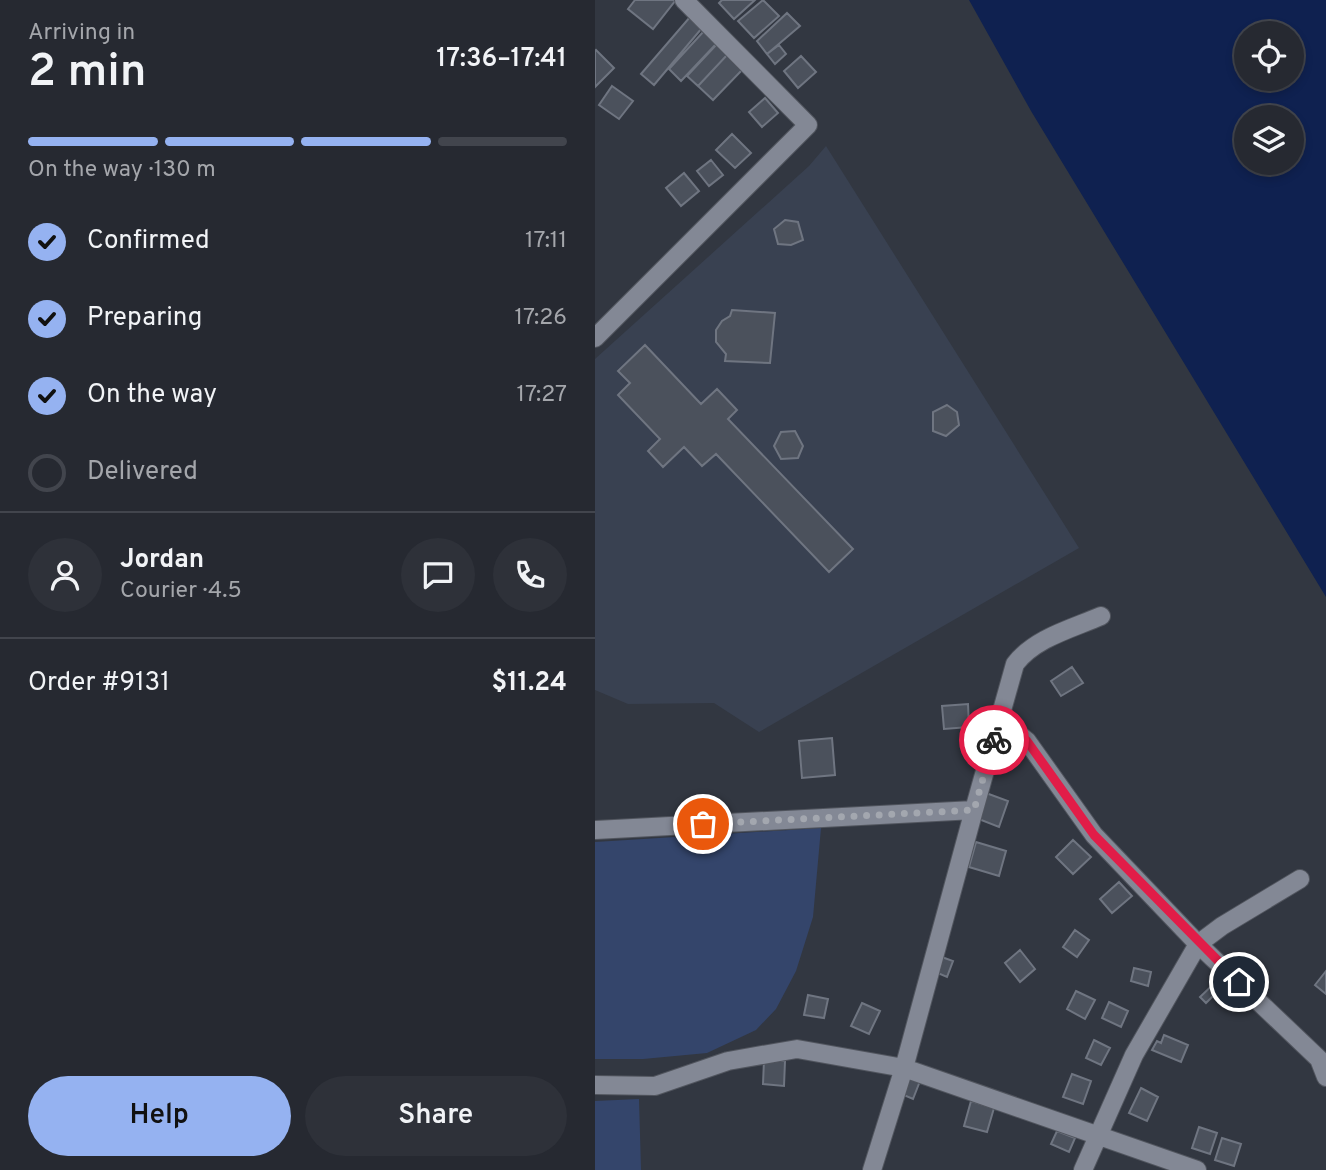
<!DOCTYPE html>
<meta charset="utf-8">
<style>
body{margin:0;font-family:Overpass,sans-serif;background:#2e3139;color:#f1f3f6;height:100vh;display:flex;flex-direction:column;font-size:26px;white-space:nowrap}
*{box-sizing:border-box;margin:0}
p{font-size:23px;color:#a4a6ab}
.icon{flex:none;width:38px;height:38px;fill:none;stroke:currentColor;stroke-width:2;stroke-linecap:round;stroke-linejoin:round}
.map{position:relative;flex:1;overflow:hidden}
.drawer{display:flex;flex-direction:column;background:#262931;width:595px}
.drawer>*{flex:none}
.tools{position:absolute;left:639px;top:21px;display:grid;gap:14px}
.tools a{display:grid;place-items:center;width:70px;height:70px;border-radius:50%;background:#262931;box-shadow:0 4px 10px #0003,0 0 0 2px #42454d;font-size:35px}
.pin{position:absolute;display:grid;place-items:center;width:60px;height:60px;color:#fff;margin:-30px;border:4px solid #fff;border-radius:50%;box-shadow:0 2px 7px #0007}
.courier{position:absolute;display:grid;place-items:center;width:70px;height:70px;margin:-35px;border:5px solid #e11d48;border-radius:50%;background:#fff;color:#222;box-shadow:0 2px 9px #0007}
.summary em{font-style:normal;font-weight:600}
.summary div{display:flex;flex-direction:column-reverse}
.summary{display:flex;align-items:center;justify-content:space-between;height:119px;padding:0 28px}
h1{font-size:46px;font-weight:600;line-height:52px}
.bar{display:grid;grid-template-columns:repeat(4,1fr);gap:10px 7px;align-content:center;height:84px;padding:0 28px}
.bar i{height:9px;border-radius:5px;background:#42454d}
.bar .current{background:#95b2f1}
.bar p{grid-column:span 4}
.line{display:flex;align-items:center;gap:18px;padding:0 28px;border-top:2px solid #42454d}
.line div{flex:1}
.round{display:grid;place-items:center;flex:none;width:74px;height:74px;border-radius:37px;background:#2e3139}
ol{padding:0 28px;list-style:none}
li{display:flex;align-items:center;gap:21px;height:77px}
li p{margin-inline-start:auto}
li .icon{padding:7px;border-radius:50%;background:#95b2f1;color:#111;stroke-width:4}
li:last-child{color:#a4a6ab}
li i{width:38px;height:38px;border:4px solid #42454d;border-radius:50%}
.cta{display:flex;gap:14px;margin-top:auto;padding:14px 28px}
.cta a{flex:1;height:80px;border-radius:42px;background:#95b2f1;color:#111;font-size:28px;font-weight:600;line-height:80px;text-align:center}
.cta a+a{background:#2e3139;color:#f1f3f6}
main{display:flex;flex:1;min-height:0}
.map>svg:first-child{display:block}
</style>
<main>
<section class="drawer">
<div class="summary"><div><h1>2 min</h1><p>Arriving in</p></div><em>17:36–17:41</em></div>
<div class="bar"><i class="current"></i><i class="current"></i><i class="current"></i><i></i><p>On the way · 130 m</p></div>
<ol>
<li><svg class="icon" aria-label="check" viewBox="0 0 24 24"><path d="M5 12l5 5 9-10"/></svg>Confirmed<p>17:11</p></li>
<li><svg class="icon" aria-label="check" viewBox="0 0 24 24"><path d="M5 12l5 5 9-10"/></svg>Preparing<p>17:26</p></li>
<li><svg class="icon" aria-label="check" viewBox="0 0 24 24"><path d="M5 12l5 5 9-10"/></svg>On the way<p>17:27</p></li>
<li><i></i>Delivered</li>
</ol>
<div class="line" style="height:126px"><a class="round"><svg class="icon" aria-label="person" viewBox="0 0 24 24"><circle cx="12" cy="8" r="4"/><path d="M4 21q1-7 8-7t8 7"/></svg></a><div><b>Jordan</b><p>Courier · 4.5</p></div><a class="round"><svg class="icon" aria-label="chat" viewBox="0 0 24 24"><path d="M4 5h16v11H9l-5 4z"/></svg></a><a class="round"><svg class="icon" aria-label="phone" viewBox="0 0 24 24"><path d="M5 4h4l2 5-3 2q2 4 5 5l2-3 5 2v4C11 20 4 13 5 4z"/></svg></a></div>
<div class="line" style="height:91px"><div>Order #9131</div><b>$11.24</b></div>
<div class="cta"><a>Help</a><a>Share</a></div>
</section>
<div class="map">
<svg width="731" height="1170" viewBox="0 0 731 1170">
<rect width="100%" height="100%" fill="#323741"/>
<path fill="#394151" d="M231,146l253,402 -320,184 -45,-29 -86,1 -33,-14v-331l214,-193z"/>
<path fill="#34456b" d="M226,828l-8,89 -17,54 -20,38 -20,21 -49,23 -64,6h-48v-217z
M44,1099l2,71h-46v-69z"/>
<path fill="#0f2150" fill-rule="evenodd" d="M374,0h357v597l-295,-486zM651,33h45v46h-45zM651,117h45v46h-45z"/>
<path fill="#4b515c" stroke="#6f7581" stroke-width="2" d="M40,0h39l1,1 -22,28 -25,-20z
M127,0h33l-21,19 -15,-16z
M168,0l16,16 -25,22 -16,-17z
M192,13l13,13 -33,28 -10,-13z
M95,17l12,11 -48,57 -13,-11z
M109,31l13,12 -36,38 -12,-12z
M122,44l11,10 -30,32 -11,-10z
M184,45l7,9 -11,10 -8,-10z
M1,50l18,18 -19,19v-36z
M133,54l15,15 -30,31 -15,-14z
M206,56l15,16 -18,16 -14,-17z
M17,86l21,15 -14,18 -20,-14z
M170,98l13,15 -16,14 -13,-15z
M137,134l19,19 -16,15 -19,-18z
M116,160l12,15 -14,11 -12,-15z
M89,173l15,18 -18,15 -15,-18z
M190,220l13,2 5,18 -12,5 -13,-1 -4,-15z
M137,310l43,3 -5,50 -45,-2 1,-7 -10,-12v-12l6,-9 8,-5z
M50,345l56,59 16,-15 20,21 -9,9 125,130 -24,23 -113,-118 -14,12 -18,-19 -21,20 -15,-16 12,-12 -42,-44 12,-12 -12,-12z
M352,405l10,7 2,13 -13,11 -13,-5v-19z
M200,431l8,15 -5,12 -17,1 -7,-13 7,-14z
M477,667l11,16 -22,13 -10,-15z
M373,704l1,23 -25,2 -2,-23z
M237,738l3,37 -33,3 -3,-37z
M391,793l22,8 -9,26 -23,-9z
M478,840l18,17 -18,17 -17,-17z
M381,842l30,9 -7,25 -30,-9z
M524,882l13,14 -20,17 -12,-14z
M480,930l14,10 -12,17 -14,-10z
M425,950l15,19 -15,13 -15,-19z
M344,956l14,5 -6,16 -14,-6z
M539,968l17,4 -3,14 -17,-5z
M731,971v23l-11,-9z
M624,979l9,9 -12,12 -3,-4 -7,7 -6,-6z
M481,991l19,9 -10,19 -18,-10z
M213,995l20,4 -4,19 -20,-3z
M514,1002l19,9 -7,16 -19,-9z
M267,1003l18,8 -11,23 -18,-8z
M569,1035l24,10 -7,17 -29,-12 5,-9 4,2z
M499,1040l16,8 -9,17 -15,-7z
M169,1060l21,1 -1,25 -21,-2z
M477,1074l19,7 -8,23 -20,-7z
M312,1075l13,6 -7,18 -14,-6z
M546,1088l17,9 -11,24 -18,-8z
M376,1101l23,7 -7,24 -23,-6z
M604,1127l18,6 -7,21 -18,-6z
M462,1131l18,7 -6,14 -18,-8z
M627,1138l19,6 -7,22 -19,-6z"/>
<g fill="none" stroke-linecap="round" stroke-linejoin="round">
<g stroke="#51555e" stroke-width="20">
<path id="minor" d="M0,338l213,-213 -124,-125
M405,719l27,22 67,94 104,109 121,115 7,18
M379,810l41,-146c20,-26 56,-35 86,-48
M0,830l379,-20 -70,258 -32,102
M0,1085l60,1 73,-25 69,-12 107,19 293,102
M488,1170l51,-115 64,-111 24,-18 78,-47"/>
</g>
<use href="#minor" stroke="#838895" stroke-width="18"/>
</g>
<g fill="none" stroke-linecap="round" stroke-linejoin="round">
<path stroke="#a3a7af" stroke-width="7" stroke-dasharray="0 12.6" d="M108,824l271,-14 20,-70"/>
<path stroke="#e11d48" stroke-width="9" d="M399,740l6,-21 27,22 67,94 145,147"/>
</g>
</svg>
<div class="tools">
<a><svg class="icon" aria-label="locate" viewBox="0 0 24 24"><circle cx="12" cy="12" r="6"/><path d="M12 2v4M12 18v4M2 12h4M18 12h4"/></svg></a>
<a><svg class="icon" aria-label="layers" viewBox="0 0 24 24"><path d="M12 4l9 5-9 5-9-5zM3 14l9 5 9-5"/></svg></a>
</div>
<div class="pin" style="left:108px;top:824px;background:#ea580c"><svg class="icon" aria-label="bag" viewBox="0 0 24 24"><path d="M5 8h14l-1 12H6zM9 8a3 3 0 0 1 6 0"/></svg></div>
<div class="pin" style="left:644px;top:982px;background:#1f2937"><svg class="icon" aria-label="home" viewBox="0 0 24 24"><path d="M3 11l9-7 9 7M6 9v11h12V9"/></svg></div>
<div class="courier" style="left:399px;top:740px"><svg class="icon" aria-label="bike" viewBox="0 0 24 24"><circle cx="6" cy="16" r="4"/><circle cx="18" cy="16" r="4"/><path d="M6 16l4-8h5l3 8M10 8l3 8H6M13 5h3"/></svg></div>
</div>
</main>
